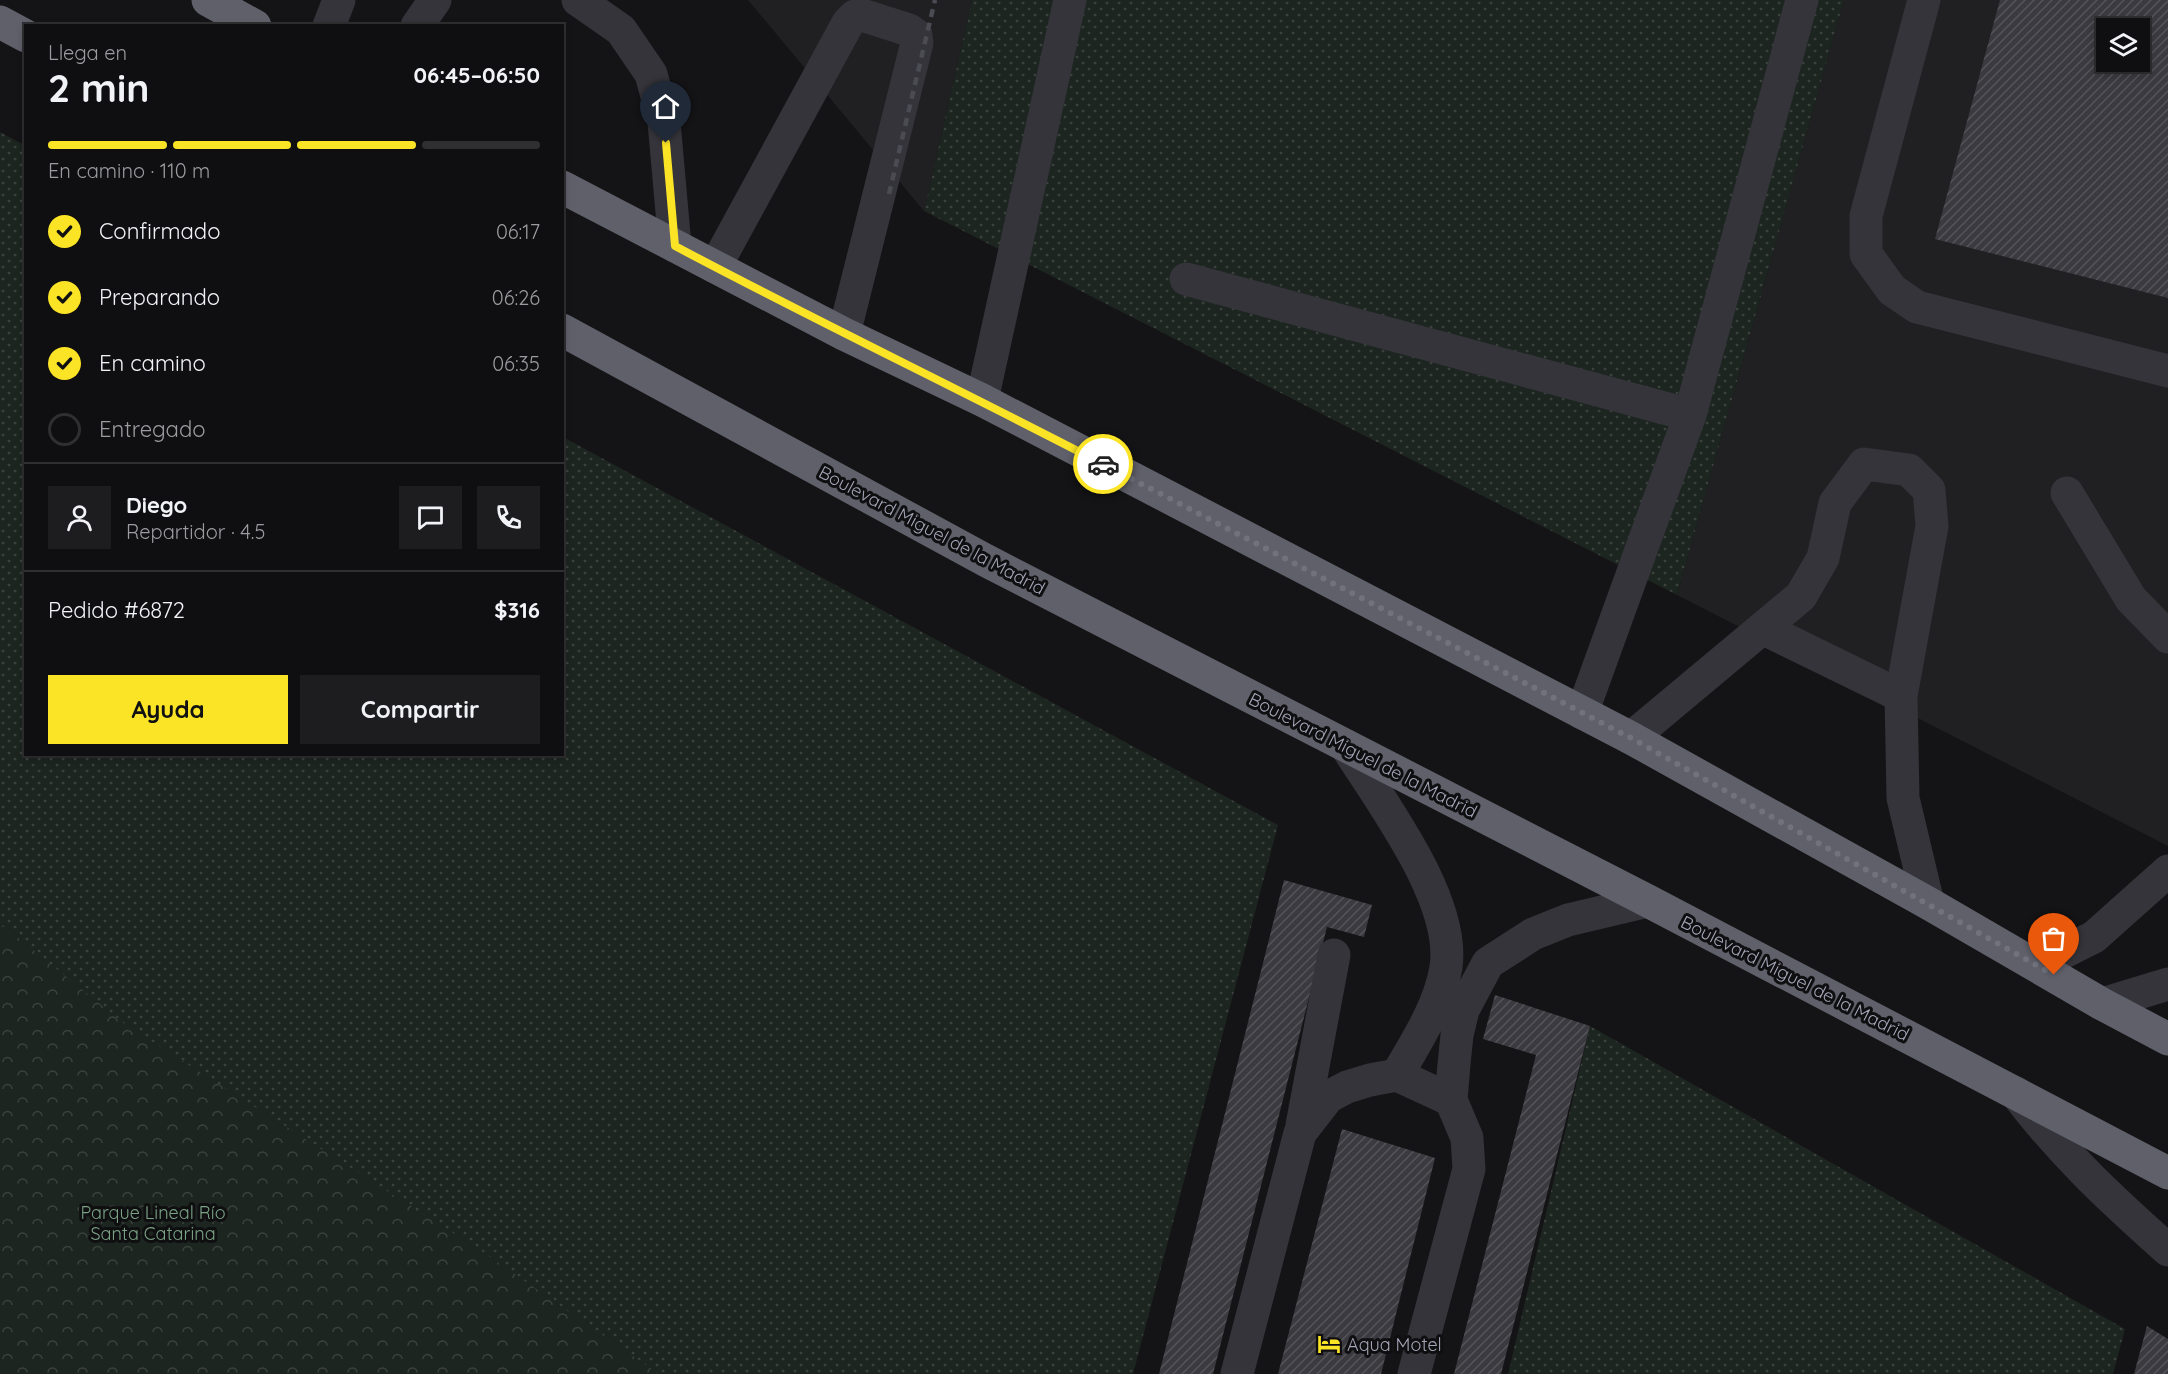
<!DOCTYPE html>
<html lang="es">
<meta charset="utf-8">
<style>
body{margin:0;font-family:Quicksand,sans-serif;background:#1d1c1e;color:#f1f3f6;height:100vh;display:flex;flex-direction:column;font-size:22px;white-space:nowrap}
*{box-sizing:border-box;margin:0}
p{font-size:20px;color:#9b9c9f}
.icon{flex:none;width:33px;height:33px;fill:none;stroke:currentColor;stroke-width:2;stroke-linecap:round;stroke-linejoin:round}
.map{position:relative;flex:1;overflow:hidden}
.details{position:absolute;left:24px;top:24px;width:540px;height:732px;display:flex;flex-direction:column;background:#0f0e10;border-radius:0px;box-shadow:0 3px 9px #0003,0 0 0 2px #2f2e30}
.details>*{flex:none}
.buttons{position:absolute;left:2096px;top:18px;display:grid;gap:12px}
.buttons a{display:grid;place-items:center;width:54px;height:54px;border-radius:0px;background:#0f0e10;box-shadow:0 3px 9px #0003,0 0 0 2px #2f2e30;font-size:30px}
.pin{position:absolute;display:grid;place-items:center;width:51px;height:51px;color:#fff;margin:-62px -26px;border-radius:50% 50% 50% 0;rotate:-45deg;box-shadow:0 0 6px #0007}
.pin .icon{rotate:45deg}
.courier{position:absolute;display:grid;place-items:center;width:60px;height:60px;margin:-30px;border:4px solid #fbe425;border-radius:50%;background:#fff;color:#222;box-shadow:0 2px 8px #0007}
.head em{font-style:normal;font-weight:700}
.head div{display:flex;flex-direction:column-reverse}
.head{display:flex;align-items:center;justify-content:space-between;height:102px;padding:0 24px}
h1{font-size:39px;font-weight:700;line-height:45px}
.bar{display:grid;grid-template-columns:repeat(4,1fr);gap:9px 6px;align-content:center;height:72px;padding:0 24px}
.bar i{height:8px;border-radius:4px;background:#2f2e30}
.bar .on{background:#fbe425}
.bar p{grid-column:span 4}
.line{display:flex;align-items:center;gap:15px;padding:0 24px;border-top:2px solid #2f2e30}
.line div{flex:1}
.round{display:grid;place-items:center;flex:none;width:63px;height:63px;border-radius:0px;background:#1d1c1e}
ol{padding:0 24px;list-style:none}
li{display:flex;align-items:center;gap:18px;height:66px}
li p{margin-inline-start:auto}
li .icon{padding:6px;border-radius:50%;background:#fbe425;color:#111;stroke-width:4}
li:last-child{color:#9b9c9f}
li i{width:33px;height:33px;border:3px solid #2f2e30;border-radius:50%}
.action{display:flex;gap:12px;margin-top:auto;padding:12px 24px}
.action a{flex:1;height:69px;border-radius:0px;background:#fbe425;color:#111;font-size:24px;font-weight:700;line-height:69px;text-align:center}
.action a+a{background:#1d1c1e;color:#f1f3f6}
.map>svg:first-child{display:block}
</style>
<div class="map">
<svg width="2168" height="1374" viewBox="0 0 2168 1374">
<defs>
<pattern id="grass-dots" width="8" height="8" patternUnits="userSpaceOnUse" patternTransform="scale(1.5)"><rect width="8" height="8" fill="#1d2520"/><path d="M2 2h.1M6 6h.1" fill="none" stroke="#3b423e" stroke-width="1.8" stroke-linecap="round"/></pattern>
<pattern id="forest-crowns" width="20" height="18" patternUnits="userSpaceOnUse" patternTransform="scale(1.5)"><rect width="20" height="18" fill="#1d2520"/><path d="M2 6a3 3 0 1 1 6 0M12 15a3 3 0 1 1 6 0" fill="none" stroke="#3b423e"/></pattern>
<pattern id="building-hatch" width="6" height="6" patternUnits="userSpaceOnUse" patternTransform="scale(1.5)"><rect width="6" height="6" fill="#3b3a40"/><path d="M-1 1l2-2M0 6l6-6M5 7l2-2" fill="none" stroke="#545459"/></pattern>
</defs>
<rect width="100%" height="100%" fill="#141315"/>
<path fill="#201f22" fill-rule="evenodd" d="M748,0h224l-48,211z
M1844,0h324v846l-491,-251zM2106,28h33v34h-33z"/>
<path fill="url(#grass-dots)" d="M972,0h872l-167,595 -753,-384z
M0,132l26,14v608h536l1,-317 715,388 -145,549h-1133z
M1590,1026l535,303 -12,45h-605z"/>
<path fill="url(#forest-crowns)" d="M0,923l126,102 354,225 179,124h-659z"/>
<path fill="url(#building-hatch)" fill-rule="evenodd" d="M2000,0h168v298l-233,-59zM2106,28h33v34h-33z
M1284,880l88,25 -8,32 -37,-10 -114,447h-54z
M1495,995l95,31 -89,348h-47l82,-319 -53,-16z
M1342,1129l93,29 -54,216h-103z
M2147,1326l21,13v35h-34z"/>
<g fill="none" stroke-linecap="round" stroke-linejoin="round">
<path stroke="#34343a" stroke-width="33" d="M578,0l43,30 30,44 13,48 11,124
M1924,0l-58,216v38l26,36 25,17 251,64
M329,26l10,-26
M417,26l18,-26
M715,267l133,-244 7,-7 7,-1 47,15 7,5 1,8 -73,291
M1186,279l504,136
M982,400l88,-400
M2067,493l64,106 37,38
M1764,629l137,67
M1582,713l108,-298 112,-415
M1631,738l170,-142 22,-38 12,-55 29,-39 45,6 20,20 3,36 -31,170 2,102 25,105
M2038,965l56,-28 74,-66
M2102,1004l66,-20
M1397,1075l54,25
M2016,1093c47,62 95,106 152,157
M1302,1125l32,-170
M1237,1374l63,-241 28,-36 19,-10 23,-7 27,-5c19,-33 43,-69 49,-108 10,-67 -65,-165 -100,-221
M1414,1374l55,-205 -2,-31 -16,-38 3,-36 3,-29 6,-25 25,-47 45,-29 35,-14 80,-19"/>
<path stroke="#60606b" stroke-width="33" d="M208,0l47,26
M0,22l26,14
M562,187l282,147 138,66 649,338 297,165 174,101 66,35
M562,330l423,230 663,341 520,272"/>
<path stroke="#4b4b53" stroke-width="4.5" stroke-dasharray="8 6" stroke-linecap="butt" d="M889,194l46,-194"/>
</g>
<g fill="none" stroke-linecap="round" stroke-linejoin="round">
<path stroke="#72727e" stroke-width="6" stroke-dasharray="0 10.8" d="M1103,464l528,274 423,237"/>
<path stroke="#fbe425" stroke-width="8" d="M666,143l9,103c141,75 286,144 428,218"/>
</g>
<defs>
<g id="hotel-bare" transform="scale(1.8)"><path d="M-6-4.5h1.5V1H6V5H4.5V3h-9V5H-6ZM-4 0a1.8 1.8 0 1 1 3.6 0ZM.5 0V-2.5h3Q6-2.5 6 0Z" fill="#fbe425" stroke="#0f0e10" stroke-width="2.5" paint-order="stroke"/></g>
</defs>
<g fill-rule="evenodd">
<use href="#hotel-bare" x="1329" y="1344"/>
</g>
<g text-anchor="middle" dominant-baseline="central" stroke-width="6" stroke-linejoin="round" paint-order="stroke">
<g font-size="18" fill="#a4a5b6" stroke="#0f0e10">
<text transform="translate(932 530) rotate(28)">Boulevard Miguel de la Madrid</text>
<text transform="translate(1363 755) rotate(27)">Boulevard Miguel de la Madrid</text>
<text transform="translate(1795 978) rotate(27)">Boulevard Miguel de la Madrid</text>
</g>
<g font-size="18" fill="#7aa285" stroke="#0f0e10">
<text x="153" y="1212">Parque Lineal Río<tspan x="153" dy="21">Santa Catarina</tspan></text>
</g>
<g font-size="18" fill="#a4a5b6" stroke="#0f0e10" text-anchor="start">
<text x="1347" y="1344">Aqua Motel</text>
</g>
</g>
</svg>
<div class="buttons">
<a><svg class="icon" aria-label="layers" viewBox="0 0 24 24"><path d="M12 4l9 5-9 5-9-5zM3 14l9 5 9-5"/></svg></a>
</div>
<div class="pin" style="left:2054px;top:975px;background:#ea580c"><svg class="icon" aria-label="bag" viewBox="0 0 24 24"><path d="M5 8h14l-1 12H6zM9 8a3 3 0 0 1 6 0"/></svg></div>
<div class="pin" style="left:666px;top:143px;background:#1f2937"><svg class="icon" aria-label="home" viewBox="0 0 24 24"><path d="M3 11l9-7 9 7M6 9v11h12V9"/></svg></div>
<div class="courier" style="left:1103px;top:464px"><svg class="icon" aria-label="car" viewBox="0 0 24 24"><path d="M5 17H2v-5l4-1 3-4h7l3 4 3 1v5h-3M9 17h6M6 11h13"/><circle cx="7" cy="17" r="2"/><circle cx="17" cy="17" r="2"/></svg></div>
<section class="details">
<div class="head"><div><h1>2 min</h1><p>Llega en</p></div><em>06:45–06:50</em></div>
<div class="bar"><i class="on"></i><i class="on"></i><i class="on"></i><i></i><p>En camino · 110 m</p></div>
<ol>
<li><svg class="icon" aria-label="check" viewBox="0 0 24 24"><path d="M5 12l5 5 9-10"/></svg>Confirmado<p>06:17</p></li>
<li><svg class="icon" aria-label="check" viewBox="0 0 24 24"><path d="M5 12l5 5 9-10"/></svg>Preparando<p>06:26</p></li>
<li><svg class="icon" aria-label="check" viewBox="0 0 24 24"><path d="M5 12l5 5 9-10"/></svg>En camino<p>06:35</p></li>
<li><i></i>Entregado</li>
</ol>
<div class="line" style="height:108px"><a class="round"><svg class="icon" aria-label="person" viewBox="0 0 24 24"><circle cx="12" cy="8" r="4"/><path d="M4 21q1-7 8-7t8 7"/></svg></a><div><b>Diego</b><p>Repartidor · 4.5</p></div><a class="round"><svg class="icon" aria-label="chat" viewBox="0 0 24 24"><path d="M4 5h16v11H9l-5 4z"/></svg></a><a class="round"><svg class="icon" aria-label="phone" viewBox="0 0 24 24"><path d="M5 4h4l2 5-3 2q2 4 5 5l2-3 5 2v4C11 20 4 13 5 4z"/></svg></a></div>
<div class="line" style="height:78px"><div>Pedido #6872</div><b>$316</b></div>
<div class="action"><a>Ayuda</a><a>Compartir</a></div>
</section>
</div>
